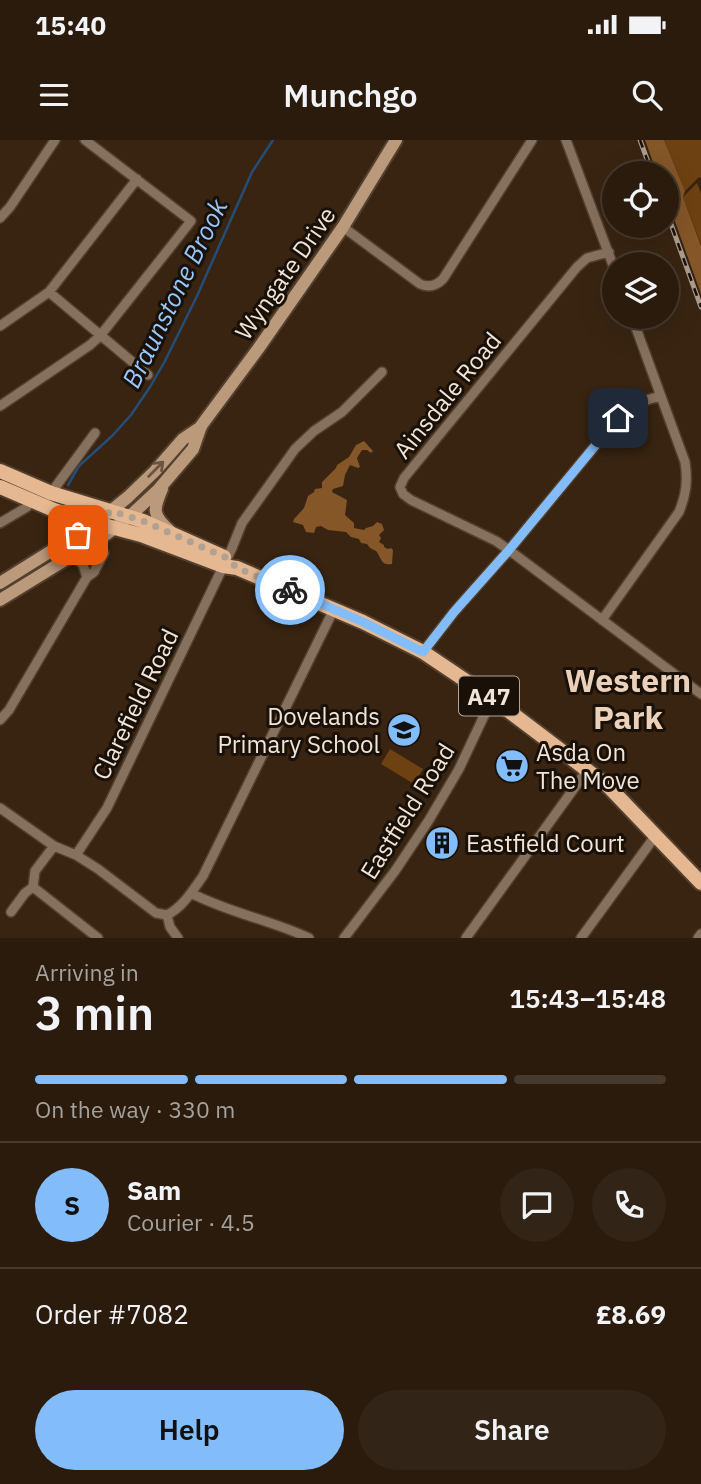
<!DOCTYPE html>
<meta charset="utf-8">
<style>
body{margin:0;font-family:"IBM Plex Sans",sans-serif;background:#322416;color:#f1f3f6;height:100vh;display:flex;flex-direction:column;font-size:26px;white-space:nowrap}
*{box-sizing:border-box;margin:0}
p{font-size:23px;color:#a5a19d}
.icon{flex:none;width:38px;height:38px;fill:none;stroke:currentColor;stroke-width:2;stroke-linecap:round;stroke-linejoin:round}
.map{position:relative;height:798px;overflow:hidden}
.side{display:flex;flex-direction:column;background:#2a1b0d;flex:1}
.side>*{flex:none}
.controls{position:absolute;left:602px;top:21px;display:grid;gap:14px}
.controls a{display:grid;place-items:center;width:77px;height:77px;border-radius:50%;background:#2a1b0d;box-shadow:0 7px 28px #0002,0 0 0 2px #46392e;font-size:35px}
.pin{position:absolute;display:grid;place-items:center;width:60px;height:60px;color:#fff;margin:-30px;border-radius:14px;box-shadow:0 4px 10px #0006}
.courier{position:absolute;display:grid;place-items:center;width:70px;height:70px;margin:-35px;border:5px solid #83bcfa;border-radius:50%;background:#fff;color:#222;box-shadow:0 2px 9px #0007}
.headline em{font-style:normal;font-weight:600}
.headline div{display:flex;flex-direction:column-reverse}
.headline{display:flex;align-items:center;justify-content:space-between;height:119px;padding:0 35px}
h1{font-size:46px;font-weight:600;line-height:52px}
.bar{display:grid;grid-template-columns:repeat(4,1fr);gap:10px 7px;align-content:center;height:84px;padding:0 35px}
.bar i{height:9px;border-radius:5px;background:#46392e}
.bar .current{background:#83bcfa}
.bar p{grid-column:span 4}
.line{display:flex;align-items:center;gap:18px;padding:0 35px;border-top:2px solid #46392e}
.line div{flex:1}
.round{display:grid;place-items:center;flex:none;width:74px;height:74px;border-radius:37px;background:#322416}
.primary-button{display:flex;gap:14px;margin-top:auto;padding:14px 35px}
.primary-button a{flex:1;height:80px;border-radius:42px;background:#83bcfa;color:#111;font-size:28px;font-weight:600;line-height:80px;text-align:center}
.primary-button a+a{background:#322416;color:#f1f3f6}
.status{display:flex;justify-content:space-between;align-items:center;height:49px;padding:0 35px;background:#2a1b0d;direction:ltr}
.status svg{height:19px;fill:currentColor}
header{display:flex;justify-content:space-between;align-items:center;height:91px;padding:0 35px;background:#2a1b0d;font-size:32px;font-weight:600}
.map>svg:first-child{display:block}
</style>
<div class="status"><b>15:40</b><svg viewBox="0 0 49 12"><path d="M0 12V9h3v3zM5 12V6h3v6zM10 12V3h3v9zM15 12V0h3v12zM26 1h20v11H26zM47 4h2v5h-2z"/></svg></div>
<header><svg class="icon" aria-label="menu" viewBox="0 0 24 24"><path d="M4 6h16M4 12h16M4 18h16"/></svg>Munchgo<svg class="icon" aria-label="search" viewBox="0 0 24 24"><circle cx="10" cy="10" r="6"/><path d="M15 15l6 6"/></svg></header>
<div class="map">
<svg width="701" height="798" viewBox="0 0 701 798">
<rect width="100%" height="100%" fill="#382411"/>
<path fill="#6d4111" d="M664,0h37v38l-2,-1 -14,14z
M697,43l4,10v52l-18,-48z
M390,609l33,20 -9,15 -33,-20z"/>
<path fill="#845628" d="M645,0h19l21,51 -2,6 18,49v48l-34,-95v-26h-10z
M364,301l9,10 -2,2 -4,-3h-5l-5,8 3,9 -2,1 -8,-3 -5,10 -2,11 -10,3 -1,3 15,8 -2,15 9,8v5l10,2 2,-2 7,-2 4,-4 5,2 2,6 -5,5 2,3 -2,4 5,3v2l4,2 3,-1 2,2 -1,14c-12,2 -10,-6 -16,-13l-6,-3 -3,-4 -6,-1 -2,-4 -8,-2 -5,-5 -18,-2 -7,-4 -5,1 -2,6 -8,-1 -3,-7 -10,-3 1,-3 10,-11 4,-12 6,-4 1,-3 7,-1v-6l14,-14 1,-3 12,-8 7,-12z"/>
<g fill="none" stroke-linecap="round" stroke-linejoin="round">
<path stroke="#244d78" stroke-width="2.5" d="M68,345l11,-19 33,-30 19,-21 19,-28 15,-26 32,-65 55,-124 21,-32"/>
<g stroke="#523f2d" stroke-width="12">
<path id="street" d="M566,0l48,128
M0,78l10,-11 45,-67
M343,87l77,57c9,4 16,2 23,-5l89,-139
M609,112l-22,6 -10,9 -173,211 -4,9 3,7 8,6 85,41 13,9 192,144
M49,152l99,83
M0,186l49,-34 88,-113
M0,266l90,-61 10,-9 91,-115 -106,-81
M51,353l44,-60
M0,383l27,-16 3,-6
M74,415l9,10 4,12
M602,480l77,-108c7,-17 9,-31 6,-50l-53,-145
M423,512l31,-40 55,-62 114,-138 11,-8 26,-8
M0,580l9,-10 78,-133 7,-5 10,-19
M0,668l54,38 22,9 22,14 58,44 11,2 3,12 8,11
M54,706l-19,25 -2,16 65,51
M76,715l31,-47 125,-260 10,-25 53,-74 19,-18 28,-19 40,-40
M191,753c38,20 80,27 118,45
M11,772l14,-19 8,-6
M167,775c16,-8 26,-25 36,-39l131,-267
M344,798l51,-67 34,-51 30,-51 24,-51 10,-19
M466,798l122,-169
M581,798l75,-103
M698,798l3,-4"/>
</g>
<g stroke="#523f2d" stroke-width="16">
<path id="secondary" d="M162,349c-9,21 -10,26 8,42
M54,370l5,18 -3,22
M0,443l96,-60 32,-26 27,-26 28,-32 18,-12
M0,460l104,-64 26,-20 28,-26 35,-41 8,-23 57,-77 85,-122 53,-87"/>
</g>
<g stroke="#523f2d" stroke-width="18">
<path id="primary" d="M0,331l51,22 92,28 81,36
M0,347l54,23 42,13 45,12 82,31 14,2 126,54 60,30 70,47 115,87 93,97"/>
</g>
<use href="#street" stroke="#86715e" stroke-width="9"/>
<use href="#secondary" stroke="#bb997b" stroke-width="12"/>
<use href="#primary" stroke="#e5b891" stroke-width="14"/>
<g stroke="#ab9b8d" stroke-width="5">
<path id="rail" d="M640,0l12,33
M667,73l34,94"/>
</g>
<use href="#rail" stroke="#191008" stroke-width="2.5" stroke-dasharray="8" stroke-linecap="butt"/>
</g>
<defs><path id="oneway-shaft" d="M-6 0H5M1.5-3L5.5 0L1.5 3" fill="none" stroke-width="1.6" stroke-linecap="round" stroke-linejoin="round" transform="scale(1.75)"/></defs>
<use stroke="#6a5442" href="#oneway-shaft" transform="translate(156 329) rotate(-45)"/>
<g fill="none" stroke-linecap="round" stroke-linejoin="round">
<path stroke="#b0a192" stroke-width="7" stroke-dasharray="0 12.6" d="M78,395l33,-24 32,10 84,37 10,10 53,22"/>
<path stroke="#83bcfa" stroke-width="9" d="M290,450l73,32 60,30 31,-40 55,-62 109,-132"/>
</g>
<defs>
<g id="school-disc" transform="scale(1.75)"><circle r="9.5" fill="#83bcfa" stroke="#191008"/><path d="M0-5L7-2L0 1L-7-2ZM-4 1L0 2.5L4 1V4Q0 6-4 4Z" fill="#111"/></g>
<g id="supermarket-disc" transform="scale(1.75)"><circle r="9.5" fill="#83bcfa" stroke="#191008"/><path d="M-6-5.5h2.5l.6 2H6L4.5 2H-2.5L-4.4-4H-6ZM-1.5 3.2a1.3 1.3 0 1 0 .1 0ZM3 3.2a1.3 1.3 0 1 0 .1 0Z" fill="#111"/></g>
<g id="building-disc" transform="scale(1.75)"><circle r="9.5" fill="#83bcfa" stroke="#191008"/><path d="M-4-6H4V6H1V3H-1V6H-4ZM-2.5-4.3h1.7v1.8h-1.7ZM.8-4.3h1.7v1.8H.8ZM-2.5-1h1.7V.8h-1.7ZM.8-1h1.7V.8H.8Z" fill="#111"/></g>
</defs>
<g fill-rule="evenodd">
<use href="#school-disc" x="404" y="590"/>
<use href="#supermarket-disc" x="512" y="626"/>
<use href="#building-disc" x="442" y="703"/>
</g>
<g text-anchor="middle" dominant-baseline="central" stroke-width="6" stroke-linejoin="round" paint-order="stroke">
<rect fill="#191008" stroke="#b0a49a" stroke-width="2" x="459" y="536.5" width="60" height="39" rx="5"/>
<g font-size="23" font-weight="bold" fill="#f1e4d8">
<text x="489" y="556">A47</text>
</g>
<g font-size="24" fill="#f1e4d8" stroke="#191008">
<text transform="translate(285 133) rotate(-55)">Wyngate Drive</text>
<text transform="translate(447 255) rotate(-51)">Ainsdale Road</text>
<text transform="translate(135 564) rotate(-64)">Clarefield Road</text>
<text transform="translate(407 671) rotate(-58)">Eastfield Road</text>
</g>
<g font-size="24" fill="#f1e4d8" stroke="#191008" text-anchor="start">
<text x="380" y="576" text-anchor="end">Dovelands<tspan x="380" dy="28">Primary School</tspan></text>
<text x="536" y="612">Asda On<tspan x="536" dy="28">The Move</tspan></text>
<text x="466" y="703">Eastfield Court</text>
</g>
<g font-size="26" font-style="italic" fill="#96c7fd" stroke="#191008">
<text transform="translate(174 153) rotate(-64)">Braunstone Brook</text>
</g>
<g font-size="32" font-weight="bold" fill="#ecd1ba" stroke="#191008">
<text x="628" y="540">Western<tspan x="628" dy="37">Park</tspan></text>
</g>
</g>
</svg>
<div class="controls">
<a><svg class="icon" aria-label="locate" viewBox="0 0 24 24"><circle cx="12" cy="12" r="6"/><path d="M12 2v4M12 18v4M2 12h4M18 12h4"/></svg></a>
<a><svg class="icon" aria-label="layers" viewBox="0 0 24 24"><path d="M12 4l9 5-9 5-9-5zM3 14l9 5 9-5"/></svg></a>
</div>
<div class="pin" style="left:78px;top:395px;background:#ea580c"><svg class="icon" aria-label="bag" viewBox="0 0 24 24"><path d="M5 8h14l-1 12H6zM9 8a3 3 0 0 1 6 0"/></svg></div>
<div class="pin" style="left:618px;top:278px;background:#1f2937"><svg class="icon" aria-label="home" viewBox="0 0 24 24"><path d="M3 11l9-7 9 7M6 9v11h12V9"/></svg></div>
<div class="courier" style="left:290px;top:450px"><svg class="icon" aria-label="bike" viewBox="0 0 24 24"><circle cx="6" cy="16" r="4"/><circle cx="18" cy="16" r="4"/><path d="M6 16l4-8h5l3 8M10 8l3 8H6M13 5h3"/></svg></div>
</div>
<section class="side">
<div class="headline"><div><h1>3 min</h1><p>Arriving in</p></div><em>15:43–15:48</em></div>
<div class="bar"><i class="current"></i><i class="current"></i><i class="current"></i><i></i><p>On the way · 330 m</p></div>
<div class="line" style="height:126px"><b class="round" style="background:#83bcfa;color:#111">S</b><div><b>Sam</b><p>Courier · 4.5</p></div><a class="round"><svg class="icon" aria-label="chat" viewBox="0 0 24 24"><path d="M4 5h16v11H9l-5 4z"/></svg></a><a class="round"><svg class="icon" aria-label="phone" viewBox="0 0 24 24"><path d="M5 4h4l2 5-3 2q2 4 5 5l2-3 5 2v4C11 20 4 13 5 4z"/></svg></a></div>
<div class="line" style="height:91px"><div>Order #7082</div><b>£8.69</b></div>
<div class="primary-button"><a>Help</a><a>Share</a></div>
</section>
